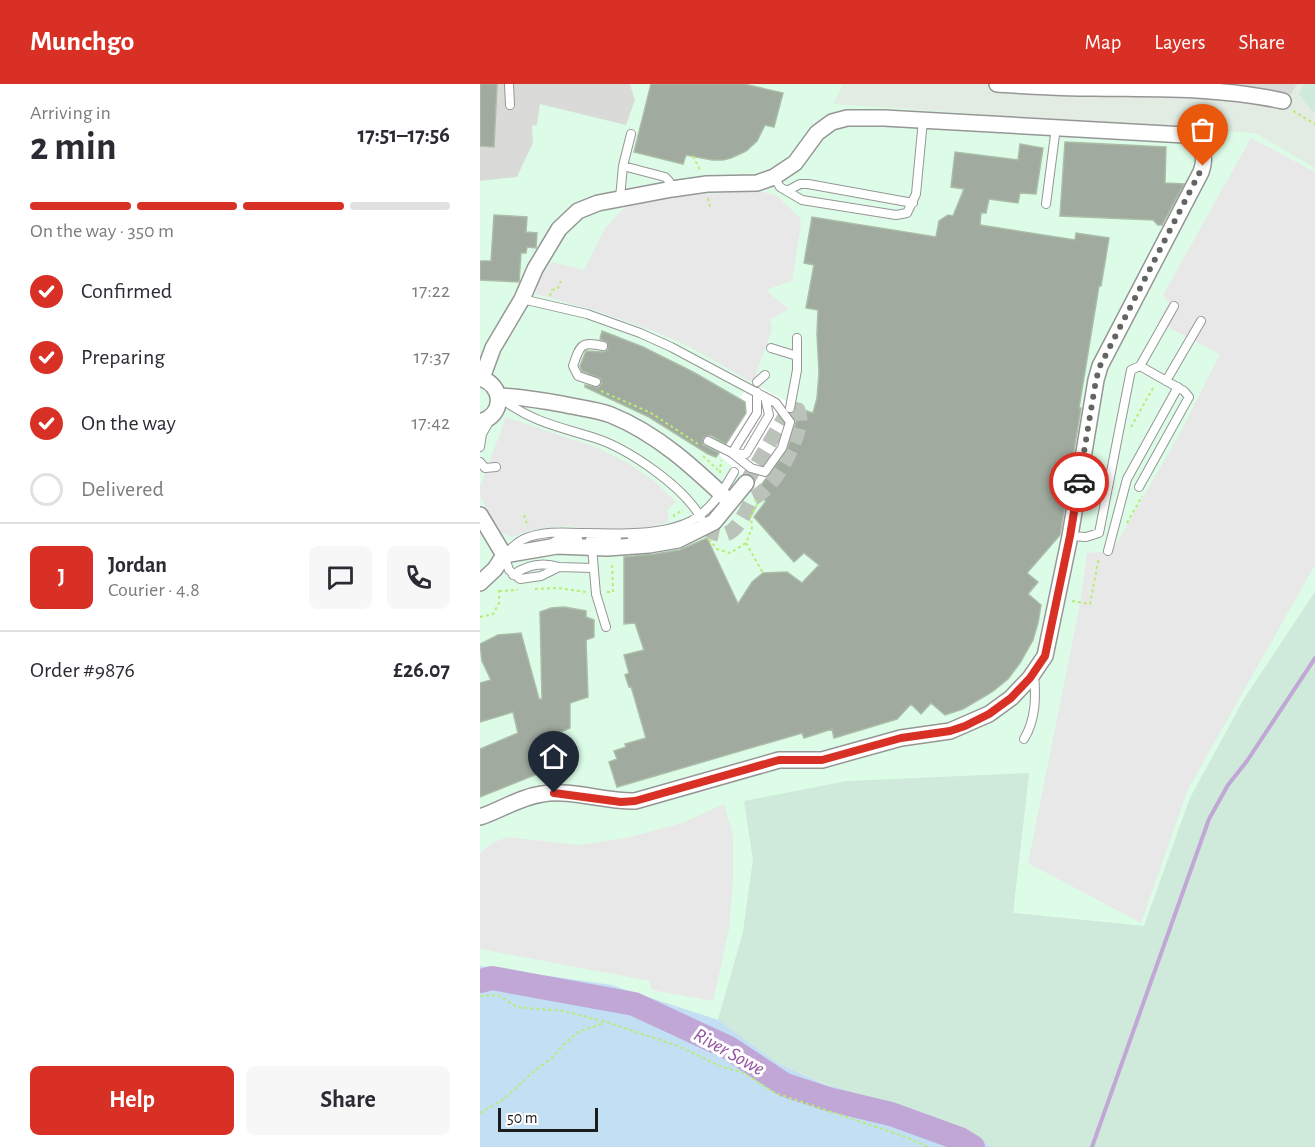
<!DOCTYPE html>
<meta charset="utf-8">
<style>
body{margin:0;font-family:"Alegreya Sans",sans-serif;background:#f7f7f7;color:#2b2b33;height:100vh;display:flex;flex-direction:column;font-size:22px;white-space:nowrap}
*{box-sizing:border-box;margin:0}
p{font-size:20px;color:#7c7c81}
.icon{flex:none;width:33px;height:33px;fill:none;stroke:currentColor;stroke-width:2;stroke-linecap:round;stroke-linejoin:round}
.map{position:relative;flex:1;overflow:hidden}
.panel{display:flex;flex-direction:column;background:#fff;width:480px}
.panel>*{flex:none}
.scale{position:absolute;left:18px;bottom:15px;width:100px;box-sizing:border-box;padding-left:6px;border:3px solid #1c1c1c;border-top:0;font-size:16px;line-height:21px;white-space:nowrap;color:#1c1c1c;-webkit-text-stroke:4px #fff;paint-order:stroke}
.pin{position:absolute;display:grid;place-items:center;width:51px;height:51px;color:#fff;margin:-62px -26px;border-radius:50% 50% 50% 0;rotate:-45deg;box-shadow:0 0 6px #0007}
.pin .icon{rotate:45deg}
.courier{position:absolute;display:grid;place-items:center;width:60px;height:60px;margin:-30px;border:4px solid #d93025;border-radius:50%;background:#fff;color:#222;box-shadow:0 2px 8px #0007}
.headline em{font-style:normal;font-weight:600}
.headline div{display:flex;flex-direction:column-reverse}
.headline{display:flex;align-items:center;justify-content:space-between;height:102px;padding:0 30px}
h1{font-size:39px;font-weight:600;line-height:45px}
.bar{display:grid;grid-template-columns:repeat(4,1fr);gap:9px 6px;align-content:center;height:72px;padding:0 30px}
.bar i{height:8px;border-radius:4px;background:#e1e1e2}
.bar .selected{background:#d93025}
.bar p{grid-column:span 4}
.line{display:flex;align-items:center;gap:15px;padding:0 30px;border-top:2px solid #e1e1e2}
.line div{flex:1}
.round{display:grid;place-items:center;flex:none;width:63px;height:63px;border-radius:9px;background:#f7f7f7}
ol{padding:0 30px;list-style:none}
li{display:flex;align-items:center;gap:18px;height:66px}
li p{margin-inline-start:auto}
li .icon{padding:6px;border-radius:50%;background:#d93025;color:#fff;stroke-width:4}
li:last-child{color:#7c7c81}
li i{width:33px;height:33px;border:3px solid #e1e1e2;border-radius:50%}
.primary-button{display:flex;gap:12px;margin-top:auto;padding:12px 30px}
.primary-button a{flex:1;height:69px;border-radius:9px;background:#d93025;color:#fff;font-size:24px;font-weight:600;line-height:69px;text-align:center}
.primary-button a+a{background:#f7f7f7;color:#2b2b33}
header{display:flex;align-items:center;gap:36px;box-sizing:border-box;height:84px;padding:0 30px;background:#d93025;color:#fff}
header strong{font-size:28px}
nav{display:flex;gap:33px;margin-inline-start:auto;font-size:21px}
main{display:flex;flex:1;min-height:0}
.map>svg:first-child{display:block}
</style>
<header>
<strong>Munchgo</strong>
<nav><a>Map</a><a>Layers</a><a>Share</a></nav>
</header>
<main>
<section class="panel">
<div class="headline"><div><h1>2 min</h1><p>Arriving in</p></div><em>17:51–17:56</em></div>
<div class="bar"><i class="selected"></i><i class="selected"></i><i class="selected"></i><i></i><p>On the way · 350 m</p></div>
<ol>
<li><svg class="icon" aria-label="check" viewBox="0 0 24 24"><path d="M5 12l5 5 9-10"/></svg>Confirmed<p>17:22</p></li>
<li><svg class="icon" aria-label="check" viewBox="0 0 24 24"><path d="M5 12l5 5 9-10"/></svg>Preparing<p>17:37</p></li>
<li><svg class="icon" aria-label="check" viewBox="0 0 24 24"><path d="M5 12l5 5 9-10"/></svg>On the way<p>17:42</p></li>
<li><i></i>Delivered</li>
</ol>
<div class="line" style="height:108px"><b class="round" style="background:#d93025;color:#fff">J</b><div><b>Jordan</b><p>Courier · 4.8</p></div><a class="round"><svg class="icon" aria-label="chat" viewBox="0 0 24 24"><path d="M4 5h16v11H9l-5 4z"/></svg></a><a class="round"><svg class="icon" aria-label="phone" viewBox="0 0 24 24"><path d="M5 4h4l2 5-3 2q2 4 5 5l2-3 5 2v4C11 20 4 13 5 4z"/></svg></a></div>
<div class="line" style="height:78px"><div>Order #9876</div><b>£26.07</b></div>
<div class="primary-button"><a>Help</a><a>Share</a></div>
</section>
<div class="map">
<svg width="835" height="1063" viewBox="0 0 835 1063">
<rect width="100%" height="100%" fill="#e3ece2"/>
<path fill="#dadad9" d="M0,0h150l5,16 -9,26 -13,-2 -81,2 1,17 -16,34 -37,4z
M748,0h69l-6,10z"/>
<path fill="#dcfce7" d="M150,0h213l-10,20 422,29 60,35v424l-71,107 -54,99 -46,128 -131,-13 16,-140 -284,28 8,59 -10,72 -25,88 -107,-35 -131,-19v-785l37,-4 16,-34 -1,-17 5,-1 3,-21 86,21 9,-25z"/>
<path fill="#cfeada" d="M824,0h11v28l-4,-2 -12,-16z
M835,508v555h-323l-168,-64 -45,-19 -61,-44 25,-88 10,-72 -9,-59 103,-20 182,-8 -16,140 131,13 46,-128 54,-99z"/>
<path fill="#c2dff4" d="M0,882l131,19 107,35 61,44 45,20 109,32 59,31h-512z"/>
<path fill="#e8e8e8" d="M771,54l64,34v393l-127,224 -47,134 -113,-60 52,-259 7,-51 25,-2 67,-116 41,-81 -62,-32 11,-19 -6,-8z
M277,107l19,4 24,23 1,7 -9,56 -24,8 1,4 20,16 -19,11 2,9 -19,54 -63,-36 -36,-16 -57,-20 -61,-17 1,-12 15,-20 32,8 21,-42 25,-26 76,-8z
M26,333l92,31 30,15 26,18 22,21 -9,8 2,12 -26,6 -39,2 -40,-4 -34,4 -18,7 -12,-4 -7,-7 -13,-32v-7z
M244,720l9,31v46l-4,48 -16,72 -61,-11 -2,-9 -170,-32v-96l12,-10 16,-6 71,8 47,-7 56,-15z"/>
<path fill="#fff" d="M273,299l47,26 -14,42 -28,38 -40,-35 27,-40v-12l-6,-4z"/>
<g fill="none" stroke-linecap="round" stroke-linejoin="round">
<path stroke="#c1a7d6" stroke-width="4" d="M612,1063l117,-328 19,-34 19,-24 68,-103"/>
<path stroke="#c1a7d6" stroke-width="24" d="M0,897l12,-3 142,26 95,44 56,37 43,14 63,15 69,25 13,8"/>
</g>
<path fill="#a1aa9f" stroke="#abbda6" stroke-width="1.5" d="M0,0h17l-3,63 -14,-1z
M171,0h93l39,9 -9,34 -9,-2 -8,16 -11,10 -15,7 -8,2h-11l-26,-5 -3,9 -49,-12z
M585,58l101,5 -1,36 19,1 -22,41h-4l-5,-5 -93,-4z
M540,60l23,4 -7,46 -16,-1 -2,10 -29,-4 -3,14h-5l-1,12 95,15 1,-7 33,5 -8,48h-2l-20,122h2l-21,127 -33,38 11,9 -10,12 13,11 -3,18 -5,17 -13,23 -12,16 -16,13 -29,17 -18,6 -14,-12 -10,11 -10,-10 -14,15 -63,19 -2,-9 -28,9 -2,-5 -185,54 -8,-25 8,-3 -3,-8 12,-4 -1,-3 21,-6 -15,-52 -2,1 -4,-12 4,-2 -5,-18 20,-5 -9,-27 -11,1v-67l31,-3 25,-4 27,-12 31,66 14,-22 11,-9 24,-1 15,11 17,-18 -15,-12 -10,9 -40,-45 12,-16 -11,-8 32,-42 13,-42 13,4 4,-15 2,-25 -2,-39 1,-24 -12,-2 8,-43 -10,-2 8,-46 124,20 3,-16 9,-6 5,1 11,-27 -13,-2 4,-35 63,8z
M14,131l33,2 -1,15 11,1 -1,15 -9,-1 -1,6h-5l-2,29 -39,-2v-19h11z
M122,247l41,16 50,25 52,30 1,11 -20,31 -16,-9 -7,3v7l16,8 -3,4 -8,-3 -59,-37 -64,-30v-2l13,3 4,-5 -2,-5 -18,-7 -2,-5 6,-15 18,1 4,-3 -1,-7 -7,-3z
M84,523l22,4v6l8,3v17l-8,3 2,57 -18,6v25l-23,10 4,11 -17,1 8,22 -62,25v-48l38,-16 -5,-21 -33,10v-39l11,-3 -9,-19 -2,-17 18,-9 23,-2 18,66h3l-2,-87 11,-4z"/>
<g fill="none" stroke-linecap="round" stroke-linejoin="round">
<path stroke="#bbc2ba" stroke-width="15" stroke-dasharray="15 8" stroke-linecap="butt" d="M226,443c25,22 36,-9 47,-29 21,-9 42,-52 47,-74 1,-4 -1,-9 -2,-14l-8,-2 -44,75"/>
<g stroke="#969696" stroke-width="10">
<path id="lane" d="M29,0l1,21
M143,82l8,-32
M294,93l6,10 22,13 94,15 11,-2 9,-19 7,-74
M307,107l13,-7h8l105,19
M140,114l3,-32 42,11 4,4 3,8
M566,120l10,-77
M42,215l65,15 53,19 31,14 94,50 4,18 -23,39 -14,-1 -24,-12
M291,264l26,8
M660,282l34,-60
M686,297l35,-60
M116,298l-18,-6 -5,-10c7,-21 8,-25 30,-20
M277,298l8,-7
M277,308v21l-25,40 19,15 14,4 17,-24 8,-26 -14,-19 -11,-6
M22,315c30,23 58,28 93,39 34,11 89,49 106,80
M310,324l7,-38v-32
M0,363l2,-13 8,-14
M0,378l5,6 11,-1
M590,452l16,1 13,-4 32,-163 9,-4 44,25 5,6 -50,90
M152,455l27,-3 29,-7
M110,456h27
M72,459l9,-5 17,1
M112,463l4,47 10,33
M628,467l19,-72 51,-92
M113,484l-34,-1 -18,9 -21,3 -11,-9 -5,-15c5,-5 11,-11 18,-15 17,-9 41,-8 59,-7 34,1 80,3 110,-12 19,-10 33,-31 43,-49
M33,491c15,-11 29,-13 46,-8
M544,655c12,-20 12,-42 10,-65"/>
</g>
<g stroke="#969696" stroke-width="18">
<path id="street" d="M517,0c33,2 65,4 97,4 64,1 126,-1 189,13
M0,294c24,7 25,37 0,44
M19,312c23,1 40,4 63,8 17,4 34,5 49,11 47,19 83,53 118,86
M0,431l24,40
M0,499l15,-14 9,-14 53,-9 50,2 42,-3 29,-5 36,-18 32,-39
M0,733c21,-7 40,-20 62,-23 29,-5 63,8 93,7l144,-41h43l79,-22 49,-7 39,-17 22,-16 19,-20 15,-22 25,-120 26,-156 4,-14 101,-194c7,-18 -1,-30 -16,-37l-301,-17h-37l-15,4 -15,11 -22,30 -21,14 -17,6 -50,1 -35,5 -74,14 -20,8 -19,18 -24,40 -13,30 -29,49 -11,30"/>
</g>
<path stroke="#b8ec74" stroke-width="2" stroke-dasharray="3 3" stroke-linecap="butt" d="M813,27l22,13
M213,72l7,14
M228,114l2,9
M70,212l2,-6 6,-2 3,-7
M121,307l50,22 47,31
M651,343l22,-39
M223,372l15,14
M240,389l1,-13
M44,431l4,12
M194,433v-2l9,-5
M647,439l15,-27
M229,455l8,10 13,4 16,-10 6,-15 -1,-13 7,-12 -5,-5
M266,459l17,30
M55,505l23,-1 28,4
M19,507l19,-1
M127,508h6l-1,-30
M592,517l18,3 9,-47
M0,533l13,-3 6,-11v-13
M0,912l18,-1 19,12 46,4 43,11 72,24 44,21 20,5 33,21 128,43 25,11
M0,1029l24,-14 28,-26 20,-15 11,-13 15,-13 26,-9"/>
<use href="#lane" stroke="#fff" stroke-width="8"/>
<use href="#street" stroke="#fff" stroke-width="15"/>
</g>
<g fill="none" stroke-linecap="round" stroke-linejoin="round">
<path stroke="#626561" stroke-width="6" stroke-dasharray="0 10.8" d="M599,398l17,-102 4,-14 103,-200"/>
<path stroke="#d93025" stroke-width="8" d="M74,709l67,9 14,-1 144,-41h43l79,-22 49,-7 15,-5 24,-12 22,-16 19,-20 15,-22 25,-120 9,-54"/>
</g>
<g text-anchor="middle" dominant-baseline="central" stroke-width="6" stroke-linejoin="round" paint-order="stroke">
<g font-size="20" font-style="italic" fill="#9452a2" stroke="#fff">
<text transform="translate(249 968) rotate(29)">River Sowe</text>
</g>
</g>
</svg>
<div class="scale">50 m</div>
<div class="pin" style="left:723px;top:82px;background:#ea580c"><svg class="icon" aria-label="bag" viewBox="0 0 24 24"><path d="M5 8h14l-1 12H6zM9 8a3 3 0 0 1 6 0"/></svg></div>
<div class="pin" style="left:74px;top:709px;background:#1f2937"><svg class="icon" aria-label="home" viewBox="0 0 24 24"><path d="M3 11l9-7 9 7M6 9v11h12V9"/></svg></div>
<div class="courier" style="left:599px;top:398px"><svg class="icon" aria-label="car" viewBox="0 0 24 24"><path d="M5 17H2v-5l4-1 3-4h7l3 4 3 1v5h-3M9 17h6M6 11h13"/><circle cx="7" cy="17" r="2"/><circle cx="17" cy="17" r="2"/></svg></div>
</div>
</main>
